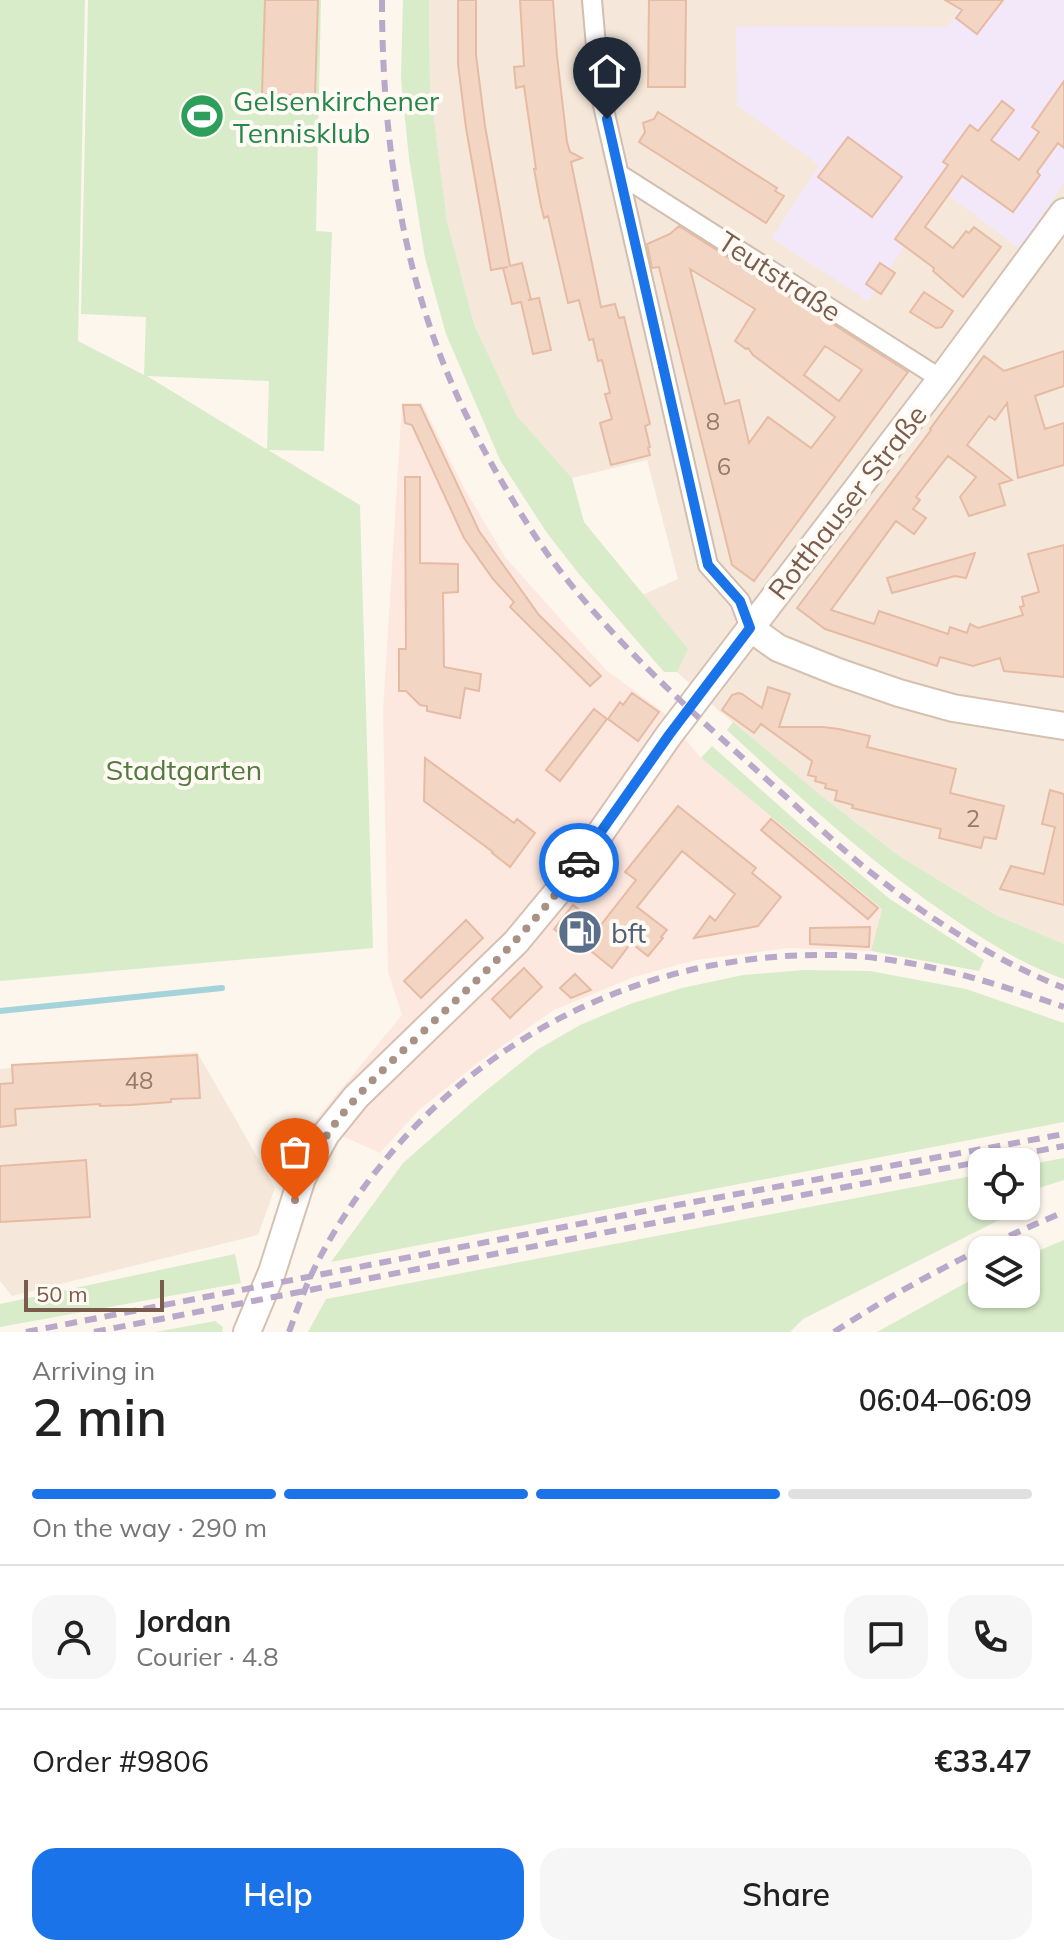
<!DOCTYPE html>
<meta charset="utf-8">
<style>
body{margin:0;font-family:Mulish,sans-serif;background:#f6f6f6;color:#222;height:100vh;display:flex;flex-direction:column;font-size:30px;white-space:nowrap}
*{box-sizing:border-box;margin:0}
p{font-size:26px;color:#767676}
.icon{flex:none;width:44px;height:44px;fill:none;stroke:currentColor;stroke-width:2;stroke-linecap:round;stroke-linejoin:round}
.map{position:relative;height:1332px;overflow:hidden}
.side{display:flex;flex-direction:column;background:#fff;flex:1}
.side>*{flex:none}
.fabs{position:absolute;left:968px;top:1148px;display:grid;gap:16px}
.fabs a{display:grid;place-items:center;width:72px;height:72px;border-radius:16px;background:#fff;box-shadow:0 2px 6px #0004;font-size:40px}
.scale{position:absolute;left:24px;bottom:20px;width:140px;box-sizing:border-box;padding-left:8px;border:4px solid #7a5c4d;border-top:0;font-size:22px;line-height:28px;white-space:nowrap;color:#7a5c4d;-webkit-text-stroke:6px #fffaf3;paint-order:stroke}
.pin{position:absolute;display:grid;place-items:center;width:68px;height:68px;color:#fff;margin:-82px -34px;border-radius:50% 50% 50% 0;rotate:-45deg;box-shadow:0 0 8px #0007}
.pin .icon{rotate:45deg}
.courier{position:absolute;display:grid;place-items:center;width:80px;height:80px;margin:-40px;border:6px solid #1a73e8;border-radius:50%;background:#fff;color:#222;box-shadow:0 2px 10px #0007}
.summary em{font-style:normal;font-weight:600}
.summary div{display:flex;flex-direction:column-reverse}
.summary{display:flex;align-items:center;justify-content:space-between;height:136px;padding:0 32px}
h1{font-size:52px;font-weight:600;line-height:60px}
.bar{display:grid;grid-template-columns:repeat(4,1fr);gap:12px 8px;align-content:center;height:96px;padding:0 32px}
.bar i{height:10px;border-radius:6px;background:#e0e0e0}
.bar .current{background:#1a73e8}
.bar p{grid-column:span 4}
.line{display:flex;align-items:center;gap:20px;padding:0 32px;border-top:2px solid #e0e0e0}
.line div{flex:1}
.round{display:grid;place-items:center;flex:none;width:84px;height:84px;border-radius:24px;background:#f6f6f6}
.button{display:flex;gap:16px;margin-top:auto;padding:16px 32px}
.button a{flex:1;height:92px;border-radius:24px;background:#1a73e8;color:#fff;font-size:32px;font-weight:600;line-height:92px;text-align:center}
.button a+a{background:#f6f6f6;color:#222}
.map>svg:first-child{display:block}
</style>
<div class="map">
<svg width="1064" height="1332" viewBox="0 0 1064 1332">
<rect width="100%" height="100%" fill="#fdf6ec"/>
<path fill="#f5e8da" d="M429,0h635v944l-68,-29 -97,-59 -76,-59 -105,-87 -41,-38 10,-23 -45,-54 36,-16 -31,-119 -75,18 -55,-62 -43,-92 -27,-103 -17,-134z
M197,1052l78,136 -17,47 -246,61 -12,-15v-212z"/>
<path fill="#fde8e0" d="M402,403h20l41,83 42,71 101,113 56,41 39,47 181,151 -11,42 -82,-3 -93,12 -62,17 -80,33 -75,52 -60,48 -39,43 -67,-30 89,-108 -14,-43 -5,-261z"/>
<path fill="#f3e8fa" d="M993,0l10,6 2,-6h59v183l-44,66 -78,-59 -74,111 -96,-63 47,-73 -82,-60 -1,-79 212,1 16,-26z"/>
<path fill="#d8ecc9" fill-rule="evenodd" d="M0,0h85l-7,341 66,34 2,-58 -65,-3 7,-314h233l-5,231 16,1 -8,219 -56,-1 92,55 13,443 -373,33zM147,376l122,5 -2,67 -1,1z
M403,0h26l1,87 17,134 27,103 43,92 55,62 12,44 104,127 -11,23h-13l-85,-98 -32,-41 -26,-40 -21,-33 -54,-126 -21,-76 -16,-100 -8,-79z
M733,722l90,75 76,59 97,59 68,29v35c-40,-14 -77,-37 -112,-61 -81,-55 -153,-121 -225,-188z
M712,746l91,81 87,72 94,61 -5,11 -108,-20 11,-42 -181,-151z
M804,970l66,1 96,18 98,34v99l-733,140 72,-99 80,-70 54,-43 43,-25 50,-21 52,-16 61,-13z
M1064,1158v22l-38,12v-27z
M982,1174v32h37v4l-216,109 -13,13h-482l18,-33z
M1064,1240v92h-187l105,-58v20h44v-38z
M235,1254l6,29 -241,44v-23z
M215,1321l8,6 -1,5h-66z"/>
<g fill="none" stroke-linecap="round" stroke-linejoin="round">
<path stroke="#a5d3da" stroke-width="6" d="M0,1011l222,-23"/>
</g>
<path fill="#f3d5c3" stroke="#e6bba3" stroke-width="2" fill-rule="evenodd" d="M265,0h53l-3,96 -53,-2z
M458,0h18v55l9,71 25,140 12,-3 9,37h-3l11,-2 12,52 -18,4 -12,-52 -9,2 -9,-36 5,-1 -17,3 -25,-142 -8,-64z
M520,0h33l4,56 10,86 3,10 12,6 -11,4 30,145 14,-3 4,14 5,-1 26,107 -5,2 5,21 -2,1 2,7 -39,10 -11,-42 12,-4 -7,-25 5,-1 -8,-33 -4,1 -5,-22 -4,1 -10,-40 -11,3 -20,-87 -4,2 -3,-12 -7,-37h2l-12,-83 -8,2 -2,-21 10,-1z
M649,0h37l-1,87h-37z
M945,0h58l-26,34 -21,-16 6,-8z
M1064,81v67l-6,-5 -21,29 3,3 -27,37 -51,-36 -37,51 28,21 13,-17 3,2 5,-6 27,20 -38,50 -30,-26 1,-3 -39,-29 53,-74 -5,-3 27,-37 8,6 24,-30 12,9 -23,30 28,20 20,-28 -7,-5z
M658,112l119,76 -2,3 9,5 -18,27 -127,-81 6,-10 -2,-9 11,-4z
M848,137l54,40 -30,40 -54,-40z
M679,226l229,146 -154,209 -22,-16 -73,-298 -7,1 -5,-24 23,-10zM690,269l65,40 -20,32 11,8 2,-1 5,7 82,62 -24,31 -43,-31 -19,26 -10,-43 -14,4zM825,346l37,24 -23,31 -35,-26z
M880,263l15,10 -14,21 -15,-10z
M924,292l29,19 -11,16 -6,1 -26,-16z
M1064,351v35l-29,10 10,33 19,-6v42l-46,13 -11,-75 -12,17 -6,-4 -22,29 45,35 -13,4 6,21 -36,11 -9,-19 16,-20 -28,-21 -32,41 4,3 -7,9 13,9 -12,16 -18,-13 -65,89 43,14 5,-13 69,23 2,-7 17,6 3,-9 8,4 45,-13 -3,-8 4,-1 -2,-9 17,-5 -11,-38 36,-9v132l-60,-6 -4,-13 -27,8 -33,-9 -3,9 -112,-37 -28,-21 134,-178 -1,-1 54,-73 20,15z
M403,405h17l59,126 60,84 62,61 -11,10 -80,-79 4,-5 -21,-23 -29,-41 -52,-113 -7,-2z
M405,477h15v86l38,1v28l-15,1 1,74 37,7 -2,17 -14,-3 -5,30 -33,-7v-5l-7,-1 -14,-14h-7v-42h7z
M975,553l-9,25 -11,-2 -63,17 -5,-15z
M768,687l22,7 -11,33h44l16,2 31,7 -3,11 89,22 -6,24 54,13 -8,33 -12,-2 -3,11 -42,-10 2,-9 -89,-21 1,-3 -18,-5 2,-9 -12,-3 1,-4 -11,-3 1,-4 -8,-2 4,-14 -51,-37 -7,9 -32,-23 10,-15 6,-2 4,1 20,14z
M632,693l27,19 -21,29 -30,-22 12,-17 3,3z
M594,709l13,10 -47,62 -14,-11z
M425,758l89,65 3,-4 18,14 -25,34 -18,-14 1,-1 -69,-51z
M1050,790l14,4v111l-64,-16 11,-23 33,8 11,-47 -13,-3z
M678,806l78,62 -4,5 29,24 -23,29 -64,12 16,-22 5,5 20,-27 -53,-43 -45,56 30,23 -6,7 2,1 -15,18 -17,-13 -19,25 -26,-21 -4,4 -28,-22 19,-24 27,21 36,-46 -11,-8z
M771,819l107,89 -10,11 -107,-89z
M466,920l17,18 -62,60 -17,-17z
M870,927l-1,20 -59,-3v-16z
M524,968l18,19 -32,31 -18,-19z
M575,974l16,16 -20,8 -11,-10z
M197,1055l3,43 -29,1v3l-41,3 -30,1v-2l-85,5 1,16 -16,2v-43l13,-1 -1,-18z
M86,1160l4,57 -90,5v-56z"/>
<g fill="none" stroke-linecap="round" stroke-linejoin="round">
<g stroke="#d1beb0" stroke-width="22">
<path id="minor" d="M592,0l8,92 108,473 32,36 10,27
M619,174l322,205"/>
</g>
<g stroke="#d6c0b0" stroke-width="30">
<path id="secondary" d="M750,628l28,20 60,24 61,21 54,15 111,18
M247,1332l25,-60 30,-94 24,-44 30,-37 160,-155 53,-64 100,-143 272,-356 123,-167"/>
</g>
<use href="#minor" stroke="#fff" stroke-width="18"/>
<use href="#secondary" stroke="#fff" stroke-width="26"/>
<path stroke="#b9a8c9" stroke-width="6" stroke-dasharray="12 8" stroke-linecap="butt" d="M382,0c0,112 13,226 50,333 17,49 41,99 67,144 17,29 35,59 55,86 63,83 142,153 219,222 35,31 68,65 105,93 57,45 119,83 186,110
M26,1332l635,-124 403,-74
M94,1332l565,-110 405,-76
M289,1332c9,-25 18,-50 30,-73 103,-193 296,-308 515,-304 79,2 156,26 230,52
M834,1332c72,-47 150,-87 230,-120"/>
</g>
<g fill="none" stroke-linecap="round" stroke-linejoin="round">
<path stroke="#a89285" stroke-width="8" stroke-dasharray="0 14.4" d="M295,1200c25,-77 80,-122 136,-176 53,-50 106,-101 148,-161"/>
<path stroke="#1a73e8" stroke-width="10" d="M579,863l90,-128 81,-107 -10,-27 -32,-36 -101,-446"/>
</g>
<defs>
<g id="stadium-disc" transform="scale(2.3)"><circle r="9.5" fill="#2e9e5b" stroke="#fffaf3"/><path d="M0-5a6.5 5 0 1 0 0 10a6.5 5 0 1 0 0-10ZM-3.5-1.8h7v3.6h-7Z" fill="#fff"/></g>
<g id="fuel-disc" transform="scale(2.3)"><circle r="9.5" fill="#5c6f8a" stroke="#fffaf3"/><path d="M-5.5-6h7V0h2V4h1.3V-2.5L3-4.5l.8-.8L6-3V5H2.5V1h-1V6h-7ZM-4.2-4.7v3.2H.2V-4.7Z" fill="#fff"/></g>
</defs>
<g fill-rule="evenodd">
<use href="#stadium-disc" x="202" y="116"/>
<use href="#fuel-disc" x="580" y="932"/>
</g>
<g text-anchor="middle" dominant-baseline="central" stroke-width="8" stroke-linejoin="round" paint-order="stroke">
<g font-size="24" fill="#987a6a">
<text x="713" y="421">8</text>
<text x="724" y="466">6</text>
<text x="973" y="818">2</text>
<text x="139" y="1080">48</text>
</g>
<g font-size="28" fill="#27864d" stroke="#fffaf3" text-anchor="start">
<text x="233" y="100">Gelsenkirchener<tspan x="233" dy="32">Tennisklub</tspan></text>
</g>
<g font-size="28" fill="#7a5c4d" stroke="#fffaf3">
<text transform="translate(780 276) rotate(33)">Teutstraße</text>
<text transform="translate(847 502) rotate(-52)">Rotthauser Straße</text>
</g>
<g font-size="28" fill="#537a41" stroke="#fffaf3">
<text x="184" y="769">Stadtgarten</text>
</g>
<g font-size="28" fill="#4e5e75" stroke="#fffaf3" text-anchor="start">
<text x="611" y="932">bft</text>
</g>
</g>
</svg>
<div class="fabs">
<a><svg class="icon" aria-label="locate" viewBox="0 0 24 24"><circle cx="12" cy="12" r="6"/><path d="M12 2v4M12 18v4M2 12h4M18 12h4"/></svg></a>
<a><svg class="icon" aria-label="layers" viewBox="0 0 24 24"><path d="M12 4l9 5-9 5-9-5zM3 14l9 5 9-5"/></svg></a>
</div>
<div class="scale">50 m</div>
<div class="pin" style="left:295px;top:1200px;background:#ea580c"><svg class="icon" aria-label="bag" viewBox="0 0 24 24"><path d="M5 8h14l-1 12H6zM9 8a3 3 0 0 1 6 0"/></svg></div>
<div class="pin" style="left:607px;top:119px;background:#1f2937"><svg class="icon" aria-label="home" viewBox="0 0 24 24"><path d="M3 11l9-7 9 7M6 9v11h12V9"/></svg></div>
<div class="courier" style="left:579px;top:863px"><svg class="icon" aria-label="car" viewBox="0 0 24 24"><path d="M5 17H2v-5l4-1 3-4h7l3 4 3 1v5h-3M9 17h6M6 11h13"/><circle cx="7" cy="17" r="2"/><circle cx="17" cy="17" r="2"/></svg></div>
</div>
<section class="side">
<div class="summary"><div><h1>2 min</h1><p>Arriving in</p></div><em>06:04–06:09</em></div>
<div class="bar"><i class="current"></i><i class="current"></i><i class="current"></i><i></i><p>On the way · 290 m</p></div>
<div class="line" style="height:144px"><a class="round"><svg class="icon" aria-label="person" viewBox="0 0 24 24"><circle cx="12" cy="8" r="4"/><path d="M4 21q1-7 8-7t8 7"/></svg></a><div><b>Jordan</b><p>Courier · 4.8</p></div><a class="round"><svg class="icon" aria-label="chat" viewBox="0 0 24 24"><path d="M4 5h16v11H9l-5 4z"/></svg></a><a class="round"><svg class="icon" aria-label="phone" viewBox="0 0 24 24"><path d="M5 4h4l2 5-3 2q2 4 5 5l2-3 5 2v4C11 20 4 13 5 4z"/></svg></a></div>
<div class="line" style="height:104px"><div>Order #9806</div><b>€33.47</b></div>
<div class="button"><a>Help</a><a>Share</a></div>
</section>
